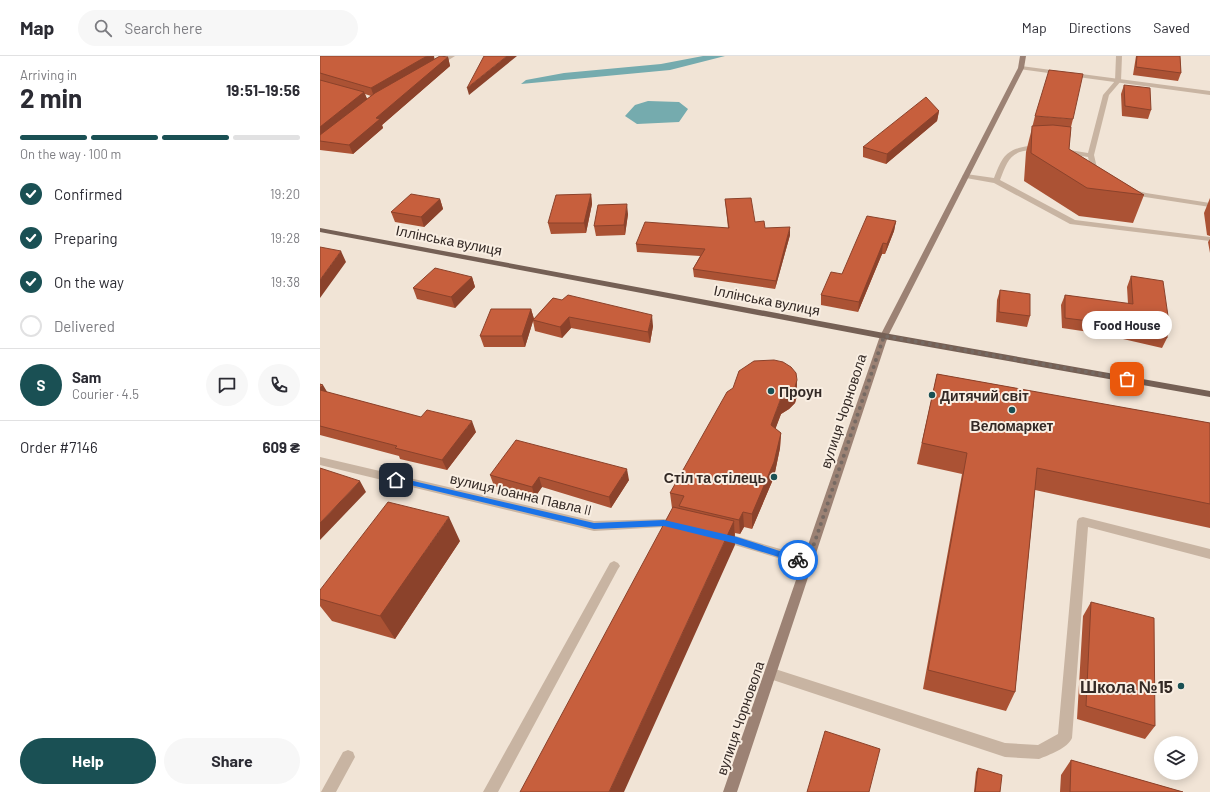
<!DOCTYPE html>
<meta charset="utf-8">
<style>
body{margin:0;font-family:Barlow,sans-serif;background:#f7f7f7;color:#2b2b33;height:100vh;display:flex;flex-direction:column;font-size:15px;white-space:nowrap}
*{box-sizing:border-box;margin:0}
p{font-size:13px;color:#7c7c81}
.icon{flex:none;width:22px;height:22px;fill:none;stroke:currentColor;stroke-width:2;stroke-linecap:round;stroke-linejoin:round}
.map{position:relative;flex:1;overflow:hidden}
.side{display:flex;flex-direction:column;background:#fff;width:320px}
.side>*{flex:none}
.buttons{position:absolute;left:834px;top:680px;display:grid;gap:8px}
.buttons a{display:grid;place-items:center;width:44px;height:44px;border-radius:50%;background:#fff;box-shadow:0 2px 10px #0003;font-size:20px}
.pin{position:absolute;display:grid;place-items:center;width:34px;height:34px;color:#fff;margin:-17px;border-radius:8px;box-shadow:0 2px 6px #0006}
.courier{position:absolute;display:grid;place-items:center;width:40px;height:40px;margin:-20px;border:3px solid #1a73e8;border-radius:50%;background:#fff;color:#222;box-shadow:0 1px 5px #0007}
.bubble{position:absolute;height:28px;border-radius:14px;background:#fff;box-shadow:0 2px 10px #0003;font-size:13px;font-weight:700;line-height:28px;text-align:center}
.overview em{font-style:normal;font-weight:700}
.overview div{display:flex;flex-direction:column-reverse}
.overview{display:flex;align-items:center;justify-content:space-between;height:68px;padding:0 20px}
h1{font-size:26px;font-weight:700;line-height:30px}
.bar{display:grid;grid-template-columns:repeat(4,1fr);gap:6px 4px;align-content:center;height:48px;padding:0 20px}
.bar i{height:5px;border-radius:3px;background:#e1e1e2}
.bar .active{background:#1a5054}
.bar p{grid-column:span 4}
.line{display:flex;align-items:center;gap:10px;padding:0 20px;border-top:1px solid #e1e1e2}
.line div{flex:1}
.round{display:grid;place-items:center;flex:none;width:42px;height:42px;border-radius:21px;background:#f7f7f7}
ol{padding:0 20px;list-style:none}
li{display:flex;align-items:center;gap:12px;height:44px}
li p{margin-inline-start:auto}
li .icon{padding:4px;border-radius:50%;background:#1a5054;color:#fff;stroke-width:4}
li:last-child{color:#7c7c81}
li i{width:22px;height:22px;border:2px solid #e1e1e2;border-radius:50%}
.action{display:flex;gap:8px;margin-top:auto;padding:8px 20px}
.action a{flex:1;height:46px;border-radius:24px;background:#1a5054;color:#fff;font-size:16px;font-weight:700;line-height:46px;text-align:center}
.action a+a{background:#f7f7f7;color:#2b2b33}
header{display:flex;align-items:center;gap:24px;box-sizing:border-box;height:56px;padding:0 20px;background:#fff;border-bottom:1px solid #e1e1e2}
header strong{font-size:19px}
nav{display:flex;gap:22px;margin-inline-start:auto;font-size:14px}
.search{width:280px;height:36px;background:#f7f7f7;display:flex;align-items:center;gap:10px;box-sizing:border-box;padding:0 14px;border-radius:22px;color:#7c7c81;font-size:15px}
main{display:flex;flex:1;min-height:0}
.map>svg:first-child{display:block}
</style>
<header>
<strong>Map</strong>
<div class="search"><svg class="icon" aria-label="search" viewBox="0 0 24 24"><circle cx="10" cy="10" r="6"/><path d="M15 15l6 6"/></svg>Search here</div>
<nav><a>Map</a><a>Directions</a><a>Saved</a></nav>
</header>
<main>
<section class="side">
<div class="overview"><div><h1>2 min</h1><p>Arriving in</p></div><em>19:51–19:56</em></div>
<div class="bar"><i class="active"></i><i class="active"></i><i class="active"></i><i></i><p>On the way · 100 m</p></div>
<ol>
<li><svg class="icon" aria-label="check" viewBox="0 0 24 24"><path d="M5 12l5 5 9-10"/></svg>Confirmed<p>19:20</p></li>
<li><svg class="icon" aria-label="check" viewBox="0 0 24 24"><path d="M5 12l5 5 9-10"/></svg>Preparing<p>19:28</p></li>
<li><svg class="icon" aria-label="check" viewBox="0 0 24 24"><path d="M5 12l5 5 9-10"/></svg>On the way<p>19:38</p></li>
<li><i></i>Delivered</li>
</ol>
<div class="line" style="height:72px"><b class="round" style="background:#1a5054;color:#fff">S</b><div><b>Sam</b><p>Courier · 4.5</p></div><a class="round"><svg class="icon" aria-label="chat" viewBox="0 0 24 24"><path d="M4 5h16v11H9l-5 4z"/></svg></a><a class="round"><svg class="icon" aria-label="phone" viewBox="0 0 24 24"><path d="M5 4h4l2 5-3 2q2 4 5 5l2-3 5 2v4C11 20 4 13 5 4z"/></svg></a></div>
<div class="line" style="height:52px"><div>Order #7146</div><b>609 ₴</b></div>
<div class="action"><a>Help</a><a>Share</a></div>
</section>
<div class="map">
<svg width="890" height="736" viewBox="0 0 890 736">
<rect width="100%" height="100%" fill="#f1e4d6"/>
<path fill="#75abae" d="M383,0h22l-55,14 -149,14 5,-4 38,-7 97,-9z
M328,45l31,1 9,7 -9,13 -42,2 -12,-8 10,-11z"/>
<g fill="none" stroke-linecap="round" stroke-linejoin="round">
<path fill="#c8b4a2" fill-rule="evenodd" d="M796,0h6l-1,25 -12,14 -15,60 3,13 5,5 -4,2 -7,-6 -3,-12 -25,-4 -3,-2 3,-2 25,4 15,-58 12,-14z
M709,90h11l3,2c-3,3 -7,2 -12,2 -21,1 -24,12 -31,30l75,40 135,17v4l-140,-17 -76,-41 -28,-5 -4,-2 4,-2 28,4c8,-20 11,-29 35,-32z
M807,132l19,5 64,10v4l-65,-10 -18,-5z
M763,461l127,32v10l-122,-32 -16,211c-4,10 -23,17 -33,21l-34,-2 -238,-79 -1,-4 1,-4 5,-2 233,75 33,2 20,-11 19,-213 2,-3z
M294,505l4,2 2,3 -2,3 -120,223h-15l127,-229z
M28,694l5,2 2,5 -19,35h-15l22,-40z"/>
<path fill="#c8b4a2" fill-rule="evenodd" d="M128,0h7l-16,10h-4v-2z
M701,10l189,25v4l-191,-26v-2z
M0,401l274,64 70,-2 17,4 2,3 -2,3 -4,2 -13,-4 -70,4 -274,-66z
M402,476l86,25 4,2 2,3 -2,3 -4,2 -90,-27 -2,-3 2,-3z"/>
<path fill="#9c8274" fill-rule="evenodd" d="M700,0h6l-2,12 -136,268 -151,456h-14l157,-456 138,-268z"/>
<path fill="#756055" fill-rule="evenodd" d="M0,172l564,105 326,58v6l-326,-58 -564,-107z"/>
</g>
<path fill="#ab5234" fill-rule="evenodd" d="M0,0l115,3 13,-2 2,9 -68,59 1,3 -30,26 -33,-4zM45,38l6,2 -4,3z
M816,0h44l1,17 -3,8 -45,-6z
M804,29l27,25 -3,9 -26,-3 -1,-22z
M619,55l-2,10 -51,43 -23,-7v-10z
M715,60l38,3 -2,8 -2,22 75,46 -11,28 -54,-7 -55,-35 2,-29z
M271,138l1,10 -6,29 -35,1 -3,-11z
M890,142v38l-3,-1 -3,-22z
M120,143l3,10 -19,18 -29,-5 -4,-10z
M405,143l30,23 10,6 25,7 -15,54 -81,-12 -1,-8 7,-13 -63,-4 -1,-8 92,-16z
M308,158l-3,21 -29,1 -2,-10z
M576,165l-2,10 -9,23h-3l-24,58 -37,-7v-10z
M890,183v14l-2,-11z
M811,220l36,62 -5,10 -39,-9v-2l-61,-9 -1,-23 4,-10 63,9 -1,-17z
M152,221l3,10 -20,21 -38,-9 -4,-11z
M680,234l30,26 -3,11 -31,-5 1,-22z
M233,242l100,28 -3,17 -79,-15 -9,10 -27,-7 -2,-10 -8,26h-41l-4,-11 51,-27 3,10z
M617,318l273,49v105l-175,-38 -20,202 -9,19 -83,-22 39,-215 -45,-10z
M0,328l7,8 149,40 -29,38 -47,-11 -1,-3 -79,-21z
M477,340l-2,7 -6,6 -8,5 -6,15 6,4 -1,15 -6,29 -22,52 -8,-2 -4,7 -5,-1v12l-63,-37 -2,-15z
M170,419l139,5 -18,28 -69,-21 -7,10 -41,-11z
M140,485l-65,98 -63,-18 -12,-15v-16z
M771,546l64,124 -10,13 -68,-20 6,-103z
M751,704l112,32h-123l1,-17z
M658,712l22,24h-26l2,-20z"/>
<path fill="#8b422b" d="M107,0h7l1,6 -61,35 -3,-9z
M187,0h10l-48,39 -2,-7z
M128,1l2,9 -68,59 1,3 -30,26 -4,-9 27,-27z
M44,36l4,9 -48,38v-12z
M619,55l-2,10 -51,43 1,-10z
M271,138l1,10 -6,29 -2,-10z
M120,143l3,10 -19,18 -3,-10z
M307,148l1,10 -3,21 -1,-10z
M576,165l-2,10 -9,23 2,-10z
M470,171v8l-15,54 1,-8z
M563,187l-1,11 -24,58 1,-10z
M21,195l5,11 -26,36v-18z
M152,221l3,10 -20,21 -4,-11z
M211,253l3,10 -1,1v1l-8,26 -3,-11z
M332,259l1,11 -3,17 -2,-11z
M249,261l2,11 -9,10 -2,-11z
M477,324v16l-2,7 -6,6 -8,5 -10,27v-16l10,-27z
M3,329l6,10 -9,-2v-5z
M152,365l4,11 -29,38 -5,-10z
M461,377l-1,15 -6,29 -22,52v-15z
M307,413l2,11 -18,28 -2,-11z
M219,421l3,10 -7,10 -3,-10z
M40,425l6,11 -46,48v-17z
M423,456l1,15 -4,7 -1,-14z
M129,461l11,24 -65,98 -15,-23z
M414,465l1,24 -111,247h-15z"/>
<path fill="#c75f3d" stroke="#8b422b" d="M0,0h107l-56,32 -51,-15z
M120,0l8,1 -72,61 4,1 -31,26 -29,-4v-6l55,-42z
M164,0h23l-40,32z
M817,0h43l1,17 -45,-6z
M729,14l34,4 -10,45 -38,-3z
M0,24l44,12 -44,35z
M804,29l26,3 1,22 -26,-4z
M606,41l13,14 -52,43 -24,-7z
M733,69l18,2 -2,22 75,46 -57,-7 -56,-35 1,-27z
M91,138l29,5 -19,18 -30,-5z
M271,138l-7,29h-36l8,-28z
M431,142l4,24 9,-1 1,7 25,-1 -14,54 -83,-12 12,-20 -69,-5 9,-22 84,6 -4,-29z
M307,148l-3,21 -30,1 4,-21z
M547,160l29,5 -9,23 -4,-1 -24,59 -38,-7 10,-23 11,2z
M0,191l21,4 -21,29z
M115,212l37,9 -21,20 -38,-9z
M811,220l32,5 5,35 -1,22 -40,-9 1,-3 -63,-8v-23l68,9z
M680,234l30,4v22l-31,-4z
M248,239l84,20 -4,17 -79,-15 -9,10 -27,-7 20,-22 9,2z
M171,253h40l-9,27h-42z
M454,304l9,2 8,5 5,6 1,7 -2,7 -5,7 -9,4 -10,27 10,8 -7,29 -22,52 -9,-2 -4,8 -60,-14 5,-10 -14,-3 57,-101 6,-4 6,-17 15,-10z
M617,318l273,49v81l-173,-36 -22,224 -87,-22 39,-217 -45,-10z
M0,328l3,1 -3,3z
M0,334l101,27 6,-7 45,11 -30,39 -47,-12 2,-2 -77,-20z
M196,384l111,29 -18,28 -70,-20 -7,10 -42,-12z
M0,412l40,13 -40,42z
M68,446l61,15 -69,99 -60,-17v-9z
M353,451l61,14 -125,271h-89z
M771,546l63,16 1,108 -69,-20z
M505,675l55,18 -11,43h-62z
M751,704l112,32h-113z
M658,712l24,7 -2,17h-25z"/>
<path fill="#1a73e8" d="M76,421l198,46 70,-3 73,17 61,20 4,3 -4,3 -61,-19 -73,-18 -70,3 -200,-48v-3z"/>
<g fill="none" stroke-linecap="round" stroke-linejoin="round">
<path stroke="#766a63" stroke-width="4" stroke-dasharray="0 7.2" d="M478,504l10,2 76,-226 243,43"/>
</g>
<g fill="#1a5054" stroke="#f9eee2" stroke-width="1.5">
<circle cx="451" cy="335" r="4"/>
<circle cx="612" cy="339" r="4"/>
<circle cx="692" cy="354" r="4"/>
<circle cx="454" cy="421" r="4"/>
<circle cx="861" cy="630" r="4"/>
</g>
<g text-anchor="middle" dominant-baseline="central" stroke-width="4" stroke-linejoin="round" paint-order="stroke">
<g font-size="14" fill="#332925" stroke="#f9eee2">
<text transform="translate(129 184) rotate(11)">Іллінська вулиця</text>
<text transform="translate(447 244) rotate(11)">Іллінська вулиця</text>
<text transform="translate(523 355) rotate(-72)">вулиця Чорновола</text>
<text transform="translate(201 438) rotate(13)">вулиця Іоанна Павла II</text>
<text transform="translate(420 662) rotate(-71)">вулиця Чорновола</text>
</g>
<g font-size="14" font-weight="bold" fill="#332925" stroke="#f9eee2" text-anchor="start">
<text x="459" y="335">Проун</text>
<text x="620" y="339">Дитячий світ</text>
<text x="692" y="369" text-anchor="middle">Веломаркет</text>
<text x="446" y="421" text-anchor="end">Стіл та стілець</text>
</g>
<g font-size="17" font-weight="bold" fill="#332925" stroke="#f9eee2" text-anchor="end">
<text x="853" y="630">Школа №15</text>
</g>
</g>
</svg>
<div class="buttons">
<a><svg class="icon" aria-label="layers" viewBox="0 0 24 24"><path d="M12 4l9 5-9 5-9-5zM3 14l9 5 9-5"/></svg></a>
</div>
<div class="pin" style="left:807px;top:323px;background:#ea580c"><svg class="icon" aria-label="bag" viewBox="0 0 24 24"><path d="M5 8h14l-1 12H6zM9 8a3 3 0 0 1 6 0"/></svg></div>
<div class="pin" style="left:76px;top:424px;background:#1f2937"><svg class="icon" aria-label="home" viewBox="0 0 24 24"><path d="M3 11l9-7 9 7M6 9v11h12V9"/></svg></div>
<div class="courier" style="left:478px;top:504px"><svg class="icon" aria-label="bike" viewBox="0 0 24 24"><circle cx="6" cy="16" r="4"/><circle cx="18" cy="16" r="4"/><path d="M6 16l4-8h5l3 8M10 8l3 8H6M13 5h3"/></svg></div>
<div class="bubble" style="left:762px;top:255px;width:90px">Food House</div>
</div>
</main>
